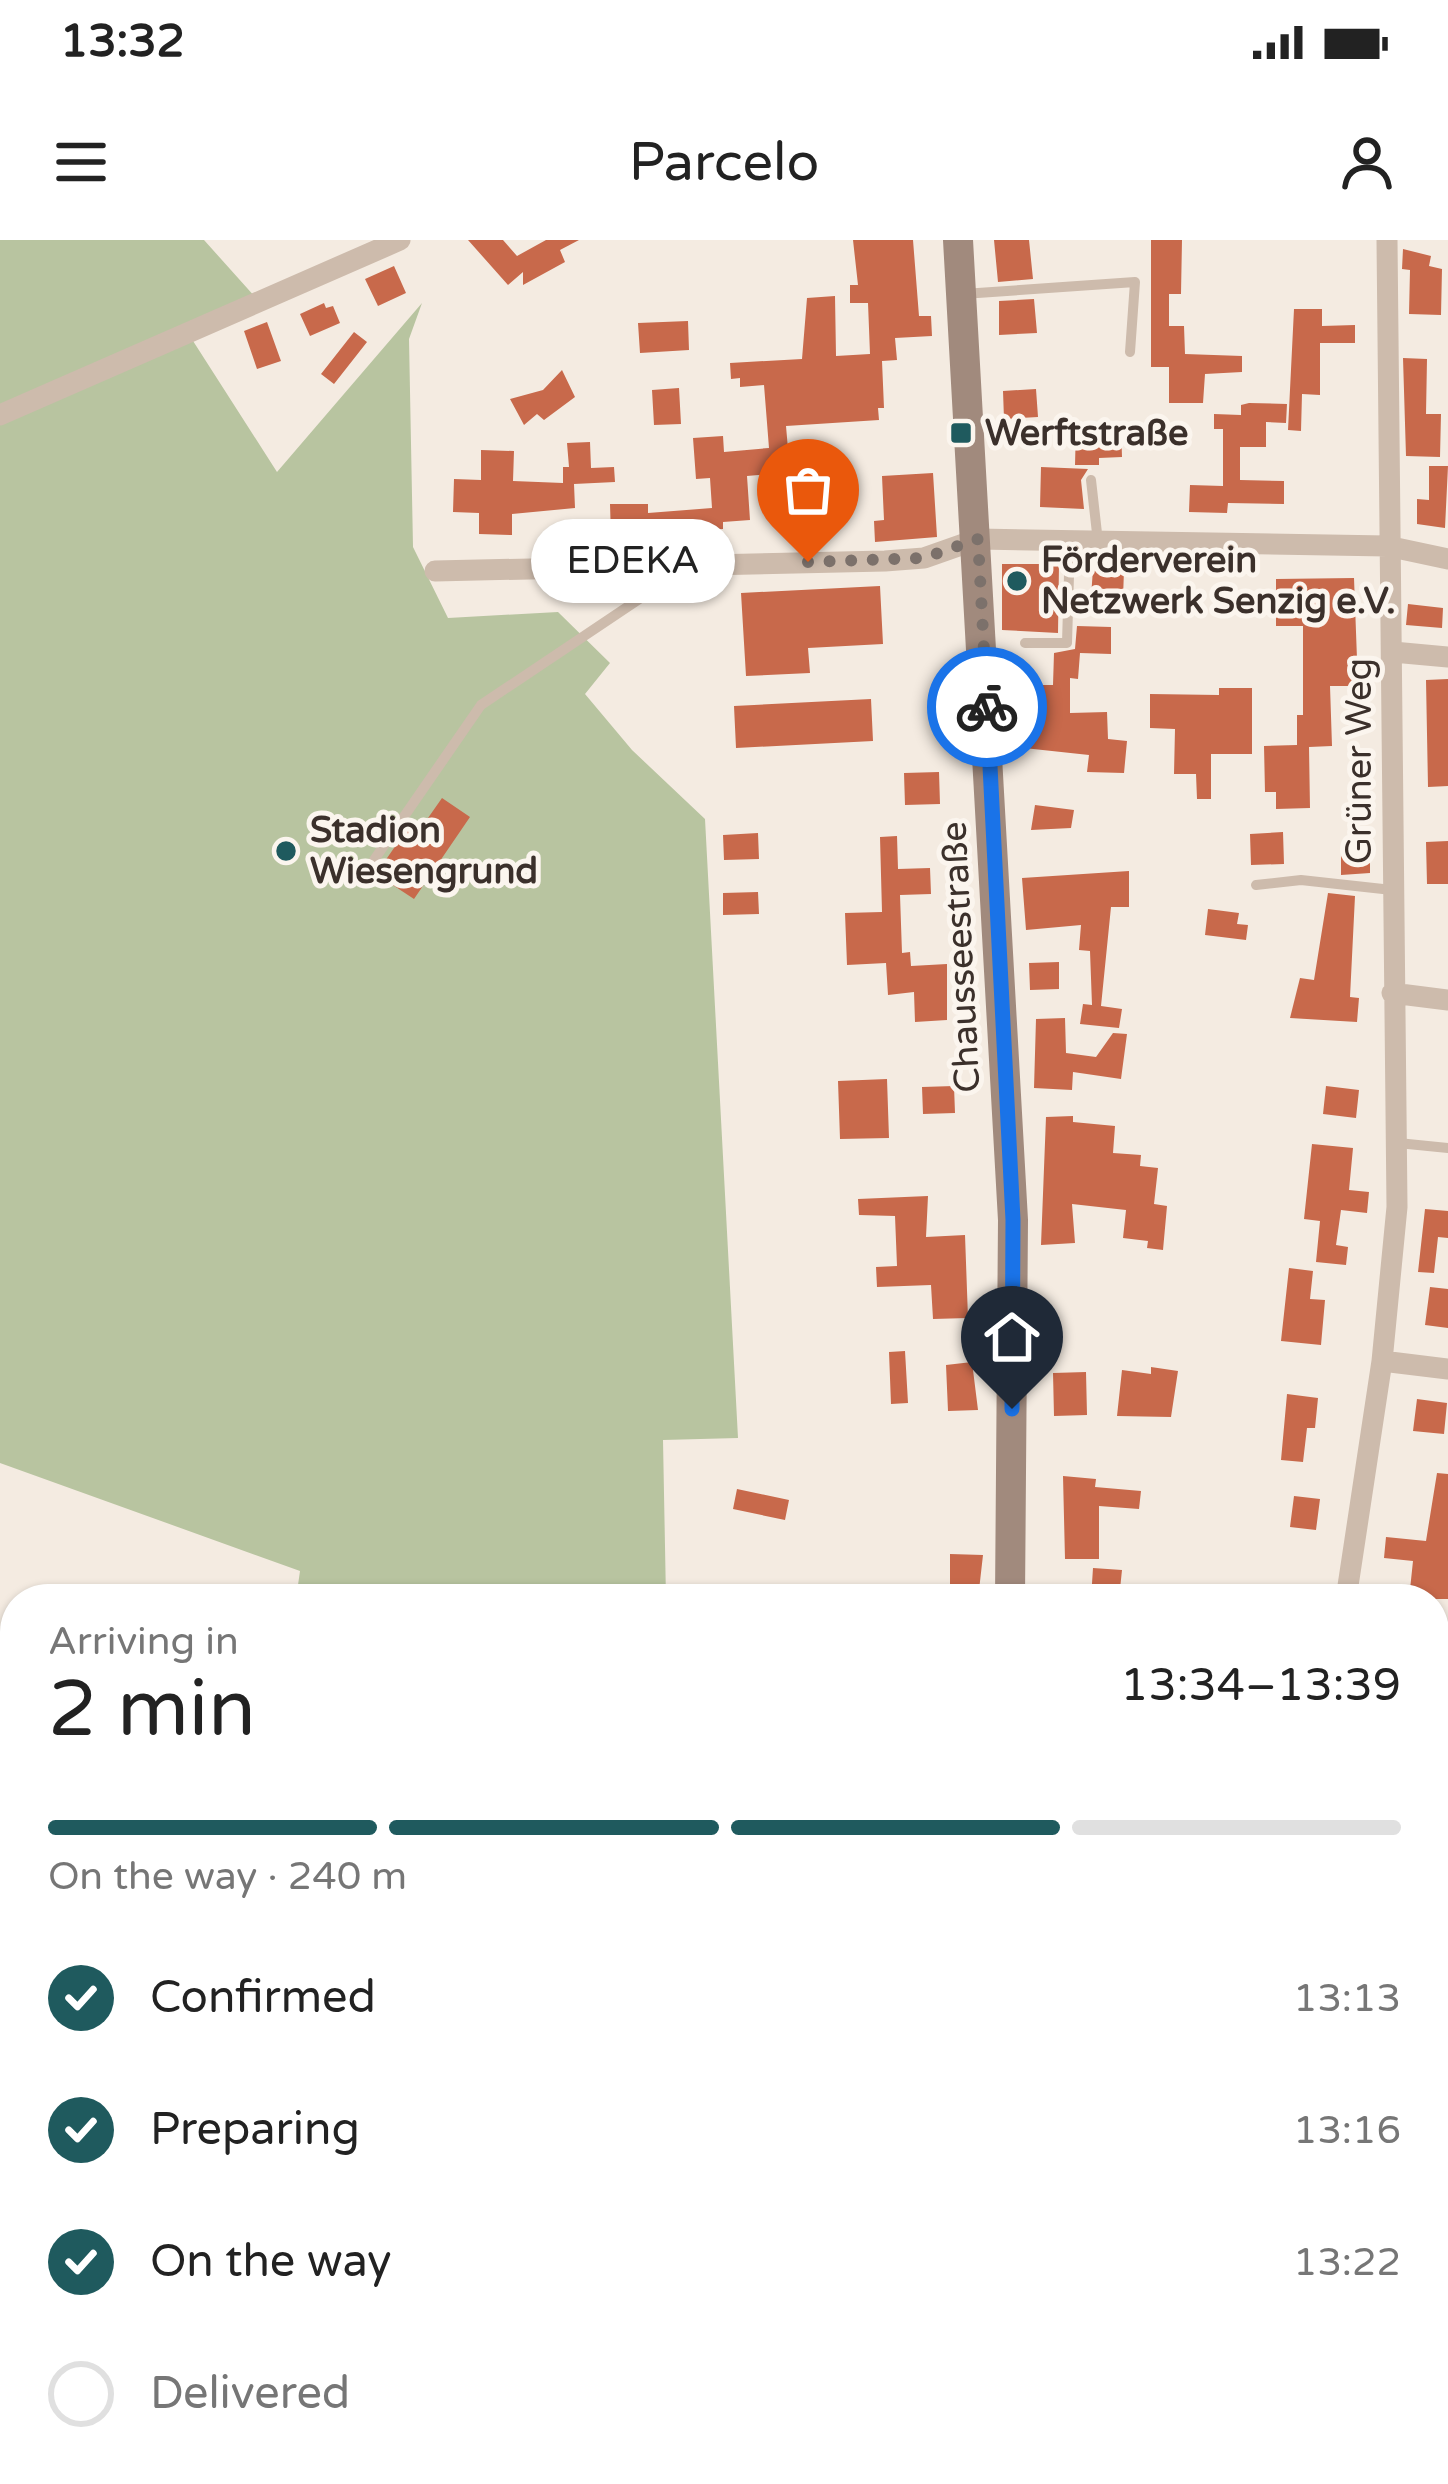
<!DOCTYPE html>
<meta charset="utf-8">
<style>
body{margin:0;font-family:"Varela Round",sans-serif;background:#f2f2f2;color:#222;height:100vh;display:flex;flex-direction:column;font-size:45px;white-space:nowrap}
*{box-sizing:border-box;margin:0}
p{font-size:39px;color:#767676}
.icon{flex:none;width:66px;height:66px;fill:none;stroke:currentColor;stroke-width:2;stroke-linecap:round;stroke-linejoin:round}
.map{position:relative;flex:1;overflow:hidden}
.sheet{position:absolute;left:0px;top:1344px;width:1449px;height:900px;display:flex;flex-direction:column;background:#fff;border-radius:48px 48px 0 0;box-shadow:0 3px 9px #0004}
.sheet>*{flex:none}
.pin{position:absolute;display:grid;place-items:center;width:102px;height:102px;color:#fff;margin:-123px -51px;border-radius:50% 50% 50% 0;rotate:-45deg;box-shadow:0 0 12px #0007}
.pin .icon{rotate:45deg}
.courier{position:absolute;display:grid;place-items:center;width:120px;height:120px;margin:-60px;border:9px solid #1a73e8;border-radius:50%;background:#fff;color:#222;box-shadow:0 3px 15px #0007}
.bubble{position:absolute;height:84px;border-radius:42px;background:#fff;box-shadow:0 3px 9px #0004;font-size:39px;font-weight:600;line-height:84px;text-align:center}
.head em{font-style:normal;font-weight:600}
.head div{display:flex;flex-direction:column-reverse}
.head{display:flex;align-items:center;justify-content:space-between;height:204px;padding:0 48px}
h1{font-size:78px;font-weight:600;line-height:90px}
.bar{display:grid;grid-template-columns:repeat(4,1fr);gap:18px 12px;align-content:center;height:144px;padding:0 48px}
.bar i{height:15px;border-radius:9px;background:#e0e0e0}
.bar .active{background:#1f5a5e}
.bar p{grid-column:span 4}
ol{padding:0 48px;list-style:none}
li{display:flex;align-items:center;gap:36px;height:132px}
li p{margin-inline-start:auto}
li .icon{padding:12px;border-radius:50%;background:#1f5a5e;color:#fff;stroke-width:4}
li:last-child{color:#767676}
li i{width:66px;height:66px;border:6px solid #e0e0e0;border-radius:50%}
.status{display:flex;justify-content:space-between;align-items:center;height:84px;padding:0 60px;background:#fff;direction:ltr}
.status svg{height:33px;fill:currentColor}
header{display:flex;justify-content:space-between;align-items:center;height:156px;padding:0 48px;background:#fff;font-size:54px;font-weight:600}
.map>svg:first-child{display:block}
</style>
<div class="status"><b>13:32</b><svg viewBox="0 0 49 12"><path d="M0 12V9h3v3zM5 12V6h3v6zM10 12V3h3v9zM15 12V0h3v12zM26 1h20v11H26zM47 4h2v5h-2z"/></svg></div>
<header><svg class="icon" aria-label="menu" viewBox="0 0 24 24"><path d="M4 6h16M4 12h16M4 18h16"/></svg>Parcelo<svg class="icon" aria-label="person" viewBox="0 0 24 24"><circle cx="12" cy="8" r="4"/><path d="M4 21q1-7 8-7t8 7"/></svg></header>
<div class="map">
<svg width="1448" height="2244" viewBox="0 0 1448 2244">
<rect width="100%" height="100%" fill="#f4ebe1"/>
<path fill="#b8c4a0" d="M0,0h204l52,58 -70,32 91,142 145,-169 -13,36 4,208 35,71 110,-6 52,51 -25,31 47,56 73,69 33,619 -75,2 3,159h-370l4,-28 -300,-108z
M0,1573l15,5v651h753l24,15h-792z
M1030,2229h345v15h-345z"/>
<path fill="#7fb0b2" d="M1448,1837v407h-73v-15h59v-367z"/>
<path fill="#c8694b" d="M468,0h35l14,16 29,-16h33l-19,10 5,12 -42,23v-13l-15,13z
M853,0h60l6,76h12l1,20 -37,2 2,22 -15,1 2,47h-6l1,12 -93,6 4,46 -43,4 3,44 -27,2v7l-112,7 -1,-32h38v9l64,-5 -2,-30 -14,1 -3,-41 30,-2 1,16 45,-4 -5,-63 -24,2v-9l-9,1 -1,-16 72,-4 5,-61 28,-2 1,60 34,-2 -2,-51h-18v-18h8z
M994,0h35l4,39 -35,3z
M1151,0h31l-1,54h-12v32h15l1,28 57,2v16l-37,2 -2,29h-34v-36h-18z
M1403,9l28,7 -2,10 13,3 -1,46 -32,-1 1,-44 -8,-1z
M394,26l12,27 -28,13 -13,-27z
M1034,59l3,34 -38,2v-34z
M324,63l2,5 7,-2 7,17 -30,13 -10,-22z
M1294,69h28v17l33,-1v18h-35v52l-18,-1 -1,37 -13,-1z
M688,81l1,29 -49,3 -2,-30z
M267,82l14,39 -24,8 -13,-38z
M354,92l13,10 -33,42 -13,-10z
M1403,118l24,1 -1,55h15l-1,43 -34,-1z
M562,130l13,27 -31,23 -7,-6 -13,11 -14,-26 33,-9z
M679,148l2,36 -27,1 -2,-35z
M1036,149l2,28 -34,2 -1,-28z
M1249,163l38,1 -1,19 -20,-1v25h-26v33l44,1v23l-56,-1 -1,10 -38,-1 1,-27 33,1v-57h-9v-15l27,1v-10z
M1076,186h45l1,31 -23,1v7h-24z
M590,202l1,26 23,-1 1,15 -41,2 1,24 -63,6v21l-33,-1v-21l-26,-1 1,-33 27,1v-30l33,1 -1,30 50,2v-16h6l-2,-24z
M1429,226h19l-3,62 -28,-4v-25l12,1z
M1041,227l47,2 -7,11 3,29 -44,-2z
M933,233l4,64 -62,5 -1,-21 10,-1 -2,-44z
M1002,324h57l-1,69 -56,-3z
M1093,329l31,1 -1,28 -32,-1z
M1354,338l4,108h-28l2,60 -23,1 1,61 -34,1v-17h-11l-1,-46 33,-1v-30h6v-89h-27v-47z
M880,346l3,58 -75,4 2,25 -64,3 -5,-83z
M1408,364l35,4 -1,20 -36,-3z
M1077,386l34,1v27l-31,-1 -2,26 -8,-1v35l37,-1 1,27 19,2 -3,32 -37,-1 2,-17 -65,-7 4,-63h25l1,-32 21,-4z
M1448,439v107l-20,1 -2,-107z
M1219,448h33v66h-41v45h-14l-1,-25h-22l1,-45 -25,-1v-34l69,1z
M871,459l2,42 -137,7 -2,-42z
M939,532l1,32 -35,1 -1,-32z
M442,558l28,19 -56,82 -38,-25 36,-52 9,6z
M1035,565l39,5 -3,18 -40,2z
M1283,592l1,32 -33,1 -1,-31z
M758,593l1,26 -35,1 -1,-25z
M897,596l1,33 32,-1 1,26 -31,1 2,58 8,-1 1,14 36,-2v56l-32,2 -1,-30 -26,3 -2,-32 -39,2 -2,-52 37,-1 -2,-75z
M1448,601v43h-21l-1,-42z
M1341,603h29v30l-29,2z
M1129,631v36h-18l-10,99 21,3 -3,19 -39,-4 3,-20 9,1 -2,-54 -11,-1 2,-25 -55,5 -4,-52z
M758,652l1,22 -36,1v-22z
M1328,653l27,3 -5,101 9,1 -2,24 -67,-4 10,-40 14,2z
M1208,669l31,4 -2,11 11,1 -2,15 -41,-5z
M1059,722v27l-29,1 -1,-27z
M1065,778l1,35 30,4 17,-24 14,1 -6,45 -48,-7 -1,18 -38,-2 2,-69z
M887,839l2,59 -49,1 -2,-58z
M954,846l1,27 -32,1 -1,-27z
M1326,846l33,4 -3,28 -33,-4z
M1073,876v6l42,4 -2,27 28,2 -1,11 18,2 -4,36 13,2 -4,44 -16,-2 1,-7 -25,-3 3,-28 -54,-6 3,39 -34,2 5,-128z
M1312,904l41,4 -4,42 20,2 -2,21 -26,-3 -5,35 12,2 -2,18 -30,-3 4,-41 -16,-2z
M928,956l-2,41 39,-2 3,83 -35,1 -2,-34 -54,2 -1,-20 21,-1 -2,-50 -36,-1 -1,-16z
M1425,969l23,2v27l-10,-1 -4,36 -16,-1z
M1289,1028l24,3 -3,28 15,1 -4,45 -40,-4z
M1430,1047l18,2v39l-23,-3z
M905,1111l3,52 -17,1 -2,-52z
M972,1122l6,48 -30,1 -2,-46z
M1151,1127l27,4 -7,46 -54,-1 5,-46 29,4z
M1086,1132l1,43 -33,1 -1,-43z
M1287,1154l31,4 -3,30h-8l-4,34 -22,-2z
M1417,1159l30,4 -3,31 -31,-3z
M1437,1233l11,1v125h-39l4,-38 -29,-3 2,-21 40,4z
M1063,1236l33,3 -1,8 46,4 -2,18 -40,-3v53h-34z
M737,1249l52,11 -4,20 -52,-11z
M1294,1256l26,3 -4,31 -26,-3z
M950,1314l33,1 -5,44h-28z
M1093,1328l29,2 -3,29h-28z"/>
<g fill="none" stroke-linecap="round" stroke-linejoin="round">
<path stroke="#cdbbac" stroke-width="10" d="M963,54l172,-12 -5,70
M1091,240l7,62
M1025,403h42l3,-102
M374,620l107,-155 200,-134
M1256,645l45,-5 91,10
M1398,903l50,5
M0,1608l15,7
M0,1746l15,7
M0,2231l15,-2
M128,2244l16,-15"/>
<path stroke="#cdbbac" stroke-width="21" d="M0,175l400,-175
M435,331l450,-10 39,-3 54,-19 409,7 61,13
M1393,412l55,5
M1392,753l56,7
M1382,1121l66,8
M1346,1359l36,-238 15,-154 -10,-967"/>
<path stroke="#a18a7d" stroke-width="30" d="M958,0l55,980 -3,379
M1017,2229l1,15"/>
</g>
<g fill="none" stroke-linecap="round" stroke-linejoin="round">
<path stroke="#7c716b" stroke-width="12" stroke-dasharray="0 21.6" d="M808,322l116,-4 54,-19 9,168"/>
<path stroke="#1a73e8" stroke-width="15" d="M987,467l26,513 -1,189"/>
</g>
<g fill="#1f5a5e" stroke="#fbf5ee" stroke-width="4.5">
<rect x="949" y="181" width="24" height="24" rx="6"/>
<circle cx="1017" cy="341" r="12"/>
<circle cx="286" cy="611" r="12"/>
</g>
<g text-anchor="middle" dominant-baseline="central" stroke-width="10" stroke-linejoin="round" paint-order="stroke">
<g font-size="36" font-weight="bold" fill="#3b302b" stroke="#fbf5ee" text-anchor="start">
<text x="985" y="193">Werftstraße</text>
<text x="1041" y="320">Förderverein<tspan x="1041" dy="41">Netzwerk Senzig e.V.</tspan></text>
<text x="310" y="590">Stadion<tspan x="310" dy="41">Wiesengrund</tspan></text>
</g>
<g font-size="36" fill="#3b302b" stroke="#fbf5ee">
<text transform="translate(1359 521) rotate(-90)">Grüner Weg</text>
<text transform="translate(961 717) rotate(-93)">Chausseestraße</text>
</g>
</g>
</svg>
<div class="pin" style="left:808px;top:322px;background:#ea580c"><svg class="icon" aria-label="bag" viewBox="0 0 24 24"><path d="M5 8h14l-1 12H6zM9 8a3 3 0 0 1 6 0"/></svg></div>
<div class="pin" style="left:1012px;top:1169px;background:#1f2937"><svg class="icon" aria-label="home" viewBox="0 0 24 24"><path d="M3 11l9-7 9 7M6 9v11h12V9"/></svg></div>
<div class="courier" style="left:987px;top:467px"><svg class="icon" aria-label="bike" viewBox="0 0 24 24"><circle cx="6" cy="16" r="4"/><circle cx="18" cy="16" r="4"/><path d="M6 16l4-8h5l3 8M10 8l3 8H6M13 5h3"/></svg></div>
<div class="bubble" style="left:531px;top:279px;width:204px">EDEKA</div>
<section class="sheet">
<div class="head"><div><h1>2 min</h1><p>Arriving in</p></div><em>13:34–13:39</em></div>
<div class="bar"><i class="active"></i><i class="active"></i><i class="active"></i><i></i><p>On the way · 240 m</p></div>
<ol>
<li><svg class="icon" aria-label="check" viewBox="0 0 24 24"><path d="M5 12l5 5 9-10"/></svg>Confirmed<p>13:13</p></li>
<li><svg class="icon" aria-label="check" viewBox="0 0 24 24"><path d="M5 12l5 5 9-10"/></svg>Preparing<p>13:16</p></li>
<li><svg class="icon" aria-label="check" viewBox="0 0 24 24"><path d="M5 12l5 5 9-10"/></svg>On the way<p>13:22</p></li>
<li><i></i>Delivered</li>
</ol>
</section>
</div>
